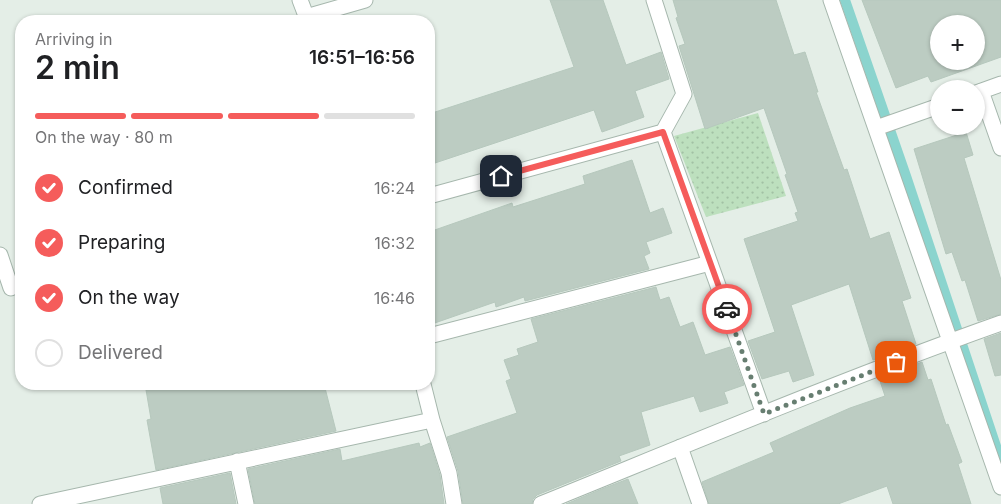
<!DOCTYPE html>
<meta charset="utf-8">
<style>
body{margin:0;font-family:Inter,sans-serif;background:#f6f6f6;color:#202124;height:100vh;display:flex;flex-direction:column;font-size:19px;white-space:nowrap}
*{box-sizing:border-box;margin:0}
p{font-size:16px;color:#757577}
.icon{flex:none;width:28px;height:28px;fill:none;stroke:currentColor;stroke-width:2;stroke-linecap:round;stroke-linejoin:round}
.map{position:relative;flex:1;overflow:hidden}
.details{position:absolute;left:15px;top:15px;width:420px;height:375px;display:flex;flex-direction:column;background:#fff;border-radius:20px;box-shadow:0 1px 4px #0004}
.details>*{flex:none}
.fabs{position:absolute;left:930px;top:15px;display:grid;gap:10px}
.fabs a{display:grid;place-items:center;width:55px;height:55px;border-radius:50%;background:#fff;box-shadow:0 1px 4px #0004;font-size:25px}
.pin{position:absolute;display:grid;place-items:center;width:42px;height:42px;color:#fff;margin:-21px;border-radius:10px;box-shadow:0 2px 8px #0006}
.courier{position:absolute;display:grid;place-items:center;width:50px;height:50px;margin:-25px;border:4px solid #f55c5b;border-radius:50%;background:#fff;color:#222;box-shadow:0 1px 6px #0007}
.overview em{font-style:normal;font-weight:600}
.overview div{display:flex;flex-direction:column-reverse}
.overview{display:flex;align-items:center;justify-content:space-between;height:85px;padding:0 20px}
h1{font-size:32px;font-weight:600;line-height:38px}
.bar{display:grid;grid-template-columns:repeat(4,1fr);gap:8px 5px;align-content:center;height:60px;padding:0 20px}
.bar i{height:6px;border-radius:4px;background:#e0e0e0}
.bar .on{background:#f55c5b}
.bar p{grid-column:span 4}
ol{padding:0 20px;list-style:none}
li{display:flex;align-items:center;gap:15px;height:55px}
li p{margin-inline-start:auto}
li .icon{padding:5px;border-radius:50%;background:#f55c5b;color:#fff;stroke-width:4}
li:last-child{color:#757577}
li i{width:28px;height:28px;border:2px solid #e0e0e0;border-radius:50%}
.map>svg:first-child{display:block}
</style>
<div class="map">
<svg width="1001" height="504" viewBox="0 0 1001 504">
<defs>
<pattern id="park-dots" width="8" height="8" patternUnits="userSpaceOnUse" patternTransform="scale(1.25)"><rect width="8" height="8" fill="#bde0be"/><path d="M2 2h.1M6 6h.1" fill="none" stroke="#a2c1a4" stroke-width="1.8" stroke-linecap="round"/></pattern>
</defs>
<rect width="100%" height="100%" fill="#e4eee7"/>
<path fill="url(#park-dots)" d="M758,113l28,83 -80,21 -32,-81z"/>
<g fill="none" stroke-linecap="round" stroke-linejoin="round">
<path stroke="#8bd4ce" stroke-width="10" d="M845,0l61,176 95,285"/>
</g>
<path fill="#bcccc2" stroke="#b6c8bd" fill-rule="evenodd" d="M550,0h53l23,65 35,-13 8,27 -34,12 9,26 -42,15 -8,-22 -165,55v-51l145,-47z
M673,0h103l18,55 11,-3 13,40h-2l28,78 3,-1 23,70 19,-7 22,66 -9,3 14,43 -43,16 -24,-76 -58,21 23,70 -21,7 -4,-11 -27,8 -14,-38 27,-9 -31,-93 54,-18 -3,-8 3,-1 -13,-37 2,-1 -23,-66 -59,21 -26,-83 6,-2 -9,-26 2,-1z
M862,0h139v57l-70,25 -3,-6 -32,12zM939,24h37v37h-37z
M966,132l7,23 -9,3 37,122v34l-23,7 -13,-41 -3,1 -10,-29 -6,2 -32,-105z
M632,160l18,53 13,-5 9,25 -26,9 4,11 -6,3 5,13 -124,32 -1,-4 -28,10 -1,-5 -66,23v-93l83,-29 1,4 72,-23 -2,-8z
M656,287l4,13 9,-3 11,30 13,-5 12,33 25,-8 14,38 -20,7 4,11 -28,9 -6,-16 -53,16 9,33 -31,11 2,5 -84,34 -4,4 -1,5h-69l-5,-33 -11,-34 70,-24 -11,-32 5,-2 -7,-19 15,-5 -2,-6 21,-7 -7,-23z
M1001,333v42l-6,1 -11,-37z
M922,362l6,18 3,-1 15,46 2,-1 14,38 -4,2 13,40h-78l-6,-18 -49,18h-129l-7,-22 72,-30 -4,-9 80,-35 35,-12 -6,-18z
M145,384h179l12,47 -180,39 -9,-50 4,-1z
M419,443l1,4 10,-4 10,32 4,29h-189l-7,-35 92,-20 2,12z
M230,473l6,31h-73l-3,-16z
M628,479l10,25h-72l36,-15z"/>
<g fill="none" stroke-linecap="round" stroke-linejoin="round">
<g stroke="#a6b7ad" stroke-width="17">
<path id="street" d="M300,0l8,21
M654,0l30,94 -21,38 101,282
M831,0l170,487
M306,17l59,-17
M981,91l20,57
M976,93l25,-9
M876,128l63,-22
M429,196l234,-64
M0,255l11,33
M429,336l281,-73
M423,384l9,36 17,53 5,31
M680,447l20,57
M237,461l9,43
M40,504l392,-84
M541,504c153,-62 305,-126 460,-181"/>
</g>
<use href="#street" stroke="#fff" stroke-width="15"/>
</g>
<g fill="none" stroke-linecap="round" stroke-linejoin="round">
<path stroke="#677e71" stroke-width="5" stroke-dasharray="0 9" d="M727,309l37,105 132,-52"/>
<path stroke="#f55c5b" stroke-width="6" d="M501,176l162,-44 64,177"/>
</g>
</svg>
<div class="fabs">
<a>+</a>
<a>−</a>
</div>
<div class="pin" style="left:896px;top:362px;background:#ea580c"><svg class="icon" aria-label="bag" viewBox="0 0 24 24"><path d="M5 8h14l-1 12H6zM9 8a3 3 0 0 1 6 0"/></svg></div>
<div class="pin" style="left:501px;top:176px;background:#1f2937"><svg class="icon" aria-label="home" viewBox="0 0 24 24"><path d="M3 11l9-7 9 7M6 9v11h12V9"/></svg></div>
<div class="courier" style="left:727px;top:309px"><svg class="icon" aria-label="car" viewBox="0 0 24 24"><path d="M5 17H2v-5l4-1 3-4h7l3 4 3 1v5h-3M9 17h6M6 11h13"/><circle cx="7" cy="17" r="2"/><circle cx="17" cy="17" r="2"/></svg></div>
<section class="details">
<div class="overview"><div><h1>2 min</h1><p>Arriving in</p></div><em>16:51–16:56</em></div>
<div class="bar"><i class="on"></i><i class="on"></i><i class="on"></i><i></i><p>On the way · 80 m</p></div>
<ol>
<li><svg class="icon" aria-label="check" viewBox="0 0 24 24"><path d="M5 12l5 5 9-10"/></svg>Confirmed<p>16:24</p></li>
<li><svg class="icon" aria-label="check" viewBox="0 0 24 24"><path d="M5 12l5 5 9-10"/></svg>Preparing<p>16:32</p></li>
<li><svg class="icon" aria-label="check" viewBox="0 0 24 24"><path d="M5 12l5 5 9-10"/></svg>On the way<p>16:46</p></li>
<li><i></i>Delivered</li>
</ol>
</section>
</div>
